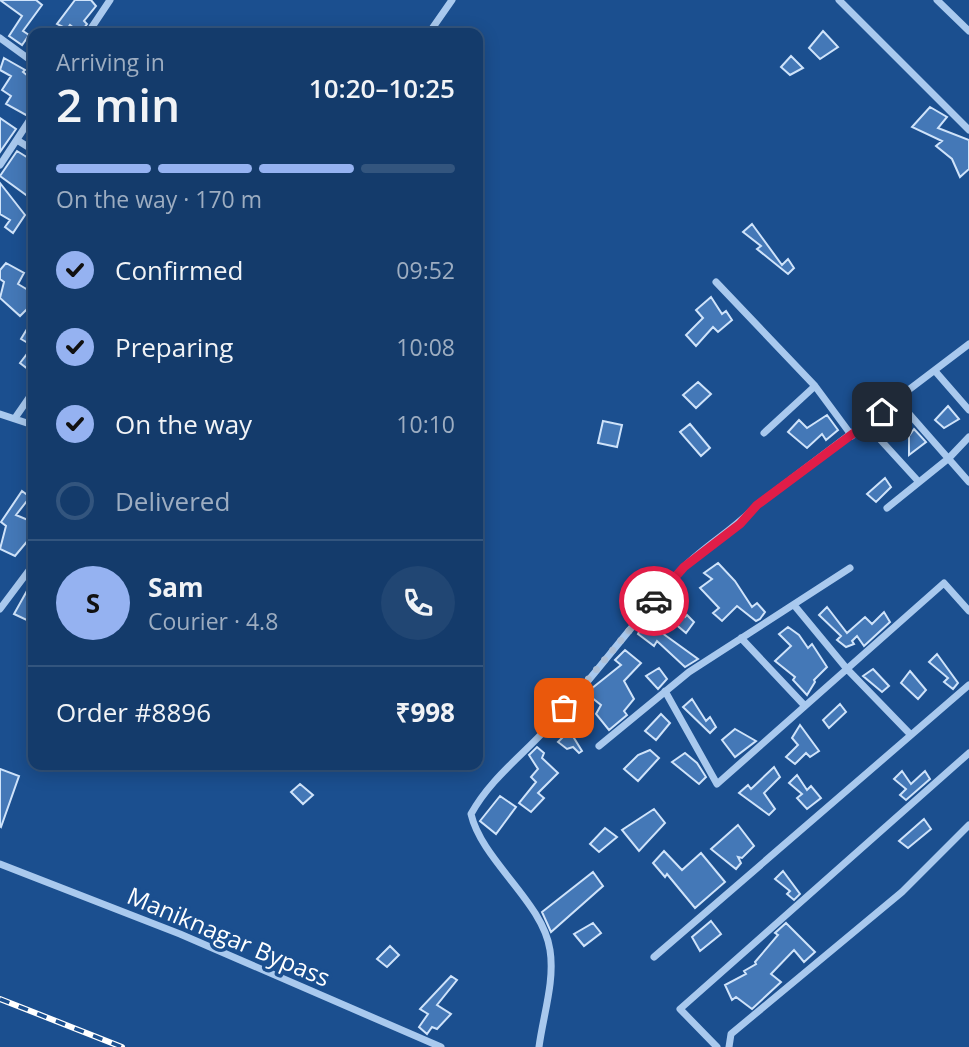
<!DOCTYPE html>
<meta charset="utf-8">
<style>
body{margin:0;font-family:"Open Sans",sans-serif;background:#214673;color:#f1f3f6;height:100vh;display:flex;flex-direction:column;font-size:26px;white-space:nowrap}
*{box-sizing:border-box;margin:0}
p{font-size:23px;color:#9dadc1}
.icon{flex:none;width:38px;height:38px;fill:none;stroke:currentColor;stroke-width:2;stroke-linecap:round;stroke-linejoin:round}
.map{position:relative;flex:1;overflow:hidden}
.panel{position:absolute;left:28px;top:28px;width:455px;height:742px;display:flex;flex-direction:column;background:#143b6b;border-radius:14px;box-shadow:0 4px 18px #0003,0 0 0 2px #33557e}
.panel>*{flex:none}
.pin{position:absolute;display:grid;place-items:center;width:60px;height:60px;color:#fff;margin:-30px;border-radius:14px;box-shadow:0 4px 10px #0006}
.courier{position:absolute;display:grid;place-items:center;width:70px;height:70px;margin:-35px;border:5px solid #e11d48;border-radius:50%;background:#fff;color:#222;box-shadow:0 2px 9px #0007}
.summary em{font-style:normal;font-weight:600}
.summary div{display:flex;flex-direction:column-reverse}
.summary{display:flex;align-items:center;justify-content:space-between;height:119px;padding:0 28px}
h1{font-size:46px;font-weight:600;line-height:52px}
.bar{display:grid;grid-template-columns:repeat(4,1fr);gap:10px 7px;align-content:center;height:84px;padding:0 28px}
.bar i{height:9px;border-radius:5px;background:#33557e}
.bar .on{background:#95b2f1}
.bar p{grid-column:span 4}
.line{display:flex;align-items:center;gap:18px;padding:0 28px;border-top:2px solid #33557e}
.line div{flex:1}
.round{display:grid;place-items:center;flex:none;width:74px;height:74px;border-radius:37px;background:#214673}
ol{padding:0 28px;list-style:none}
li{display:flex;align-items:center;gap:21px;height:77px}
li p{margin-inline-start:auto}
li .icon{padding:7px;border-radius:50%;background:#95b2f1;color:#111;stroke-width:4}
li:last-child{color:#9dadc1}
li i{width:38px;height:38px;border:4px solid #33557e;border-radius:50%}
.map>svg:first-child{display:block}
</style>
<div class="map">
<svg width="969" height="1047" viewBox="0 0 969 1047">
<rect width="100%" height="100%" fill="#1b4f8f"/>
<path fill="#4478b7" stroke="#cfe3fa" stroke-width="2" d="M0,0h36l6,5 -19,26 6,4 -7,10 -13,-9 13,-20z
M75,0h16l5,6 -12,15 3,3 -7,9 -10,-8 -3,4 -10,-5z
M823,31l15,16 -18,12 -11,-11z
M791,56l12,12 -13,7 -9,-8z
M4,58l21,12 -2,2 10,8v29l-7,6 -20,-11 5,-8 -9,-6 9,-14 -11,-6z
M930,107l17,10 -9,11 31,12v29l-9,8 -8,-18 -16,-13 6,-5 -30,-14z
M0,118l16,11 -16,23z
M17,151l16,10v39l-33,-24z
M0,183l25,32 -12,18 -8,-6 5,-7 -10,-6z
M752,224l30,41 6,-6 6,9 -6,6 -31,-25 4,-3 -18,-14z
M6,263l18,10 -6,11 15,9v17l-4,-3 -9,9 -20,-18 4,-16 -4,-3v-9z
M711,297l11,17 4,-3 6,9 -14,12 -5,-5 -17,19 -10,-11 17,-17 -7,-8z
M27,329l6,3v41l-13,-10 13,-17 -12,-7z
M698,382l13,12 -15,14 -13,-13z
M948,406l11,13 -15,9 -9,-8z
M827,415l11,15 -12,10 -4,-6 -15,14 -19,-16 11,-12 8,8z
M603,421l19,4 -5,22 -19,-4z
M690,424l20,24 -9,8 -21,-24z
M914,429l12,13 -17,13v-19z
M885,478l6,9 -15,15 -9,-8z
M22,491l8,6 -14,18 17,7 -3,16 -15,18 -15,-7 6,-23 -5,-4z
M718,563l17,18 17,26 5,-4 8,9 -5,7 -4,2 -19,-15 -15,15 -9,-8 6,-5 -19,-20 12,-9 -8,-6z
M33,580v43l-19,-9z
M671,596l14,21 2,-2 7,7 -8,11 -26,-22z
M827,607l20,26 18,-16 7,7 12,-12 6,10 -26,24 -7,-10 -5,5 2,3 -8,3 -9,-7 4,-4 -22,-21z
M645,621l6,4 47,34 -13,8 -28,-26 -3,5 -16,-12z
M788,627l11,8 9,13 4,-4 15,23 -13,13 1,2 -8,13 -14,-15 2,-3 -20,-16 16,-15 -12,-12z
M625,650l16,13 -17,18 10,18 -10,12 3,4 -18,15 -13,-16 5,-9 -15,-12 35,-28 -6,-5z
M937,654l21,29 -5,6 -9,-7 4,-4 -19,-16z
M659,668l8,11 -9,10 -12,-13z
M873,669l16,17 -7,6 -19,-16z
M910,671l16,19 -8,9 -17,-16z
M692,699l14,22 4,-4 6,10 -6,6 -27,-26z
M840,704l6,8 -17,16 -6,-8z
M661,714l9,9 -14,17 -11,-9z
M560,723l9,7 13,21 -3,2 -6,-6 -6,2 -9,-7 5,-5 -8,-8z
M800,725l19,26 -9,6 -4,-4 -11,11 -9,-7 12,-12 -6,-7z
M735,729l21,12 -21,16 -13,-17z
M537,747l7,6 -2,5 16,15 -20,20 6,5 -13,14 -12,-9 17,-21 -5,-5 7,-8 -9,-14z
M650,750l9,8 -21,23 -14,-12 14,-14z
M685,753l12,10 9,14 -7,7 -27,-22z
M774,767l6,10 -16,16 11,16 -6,6 -30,-22 9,-8 3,4z
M0,769l19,7 -18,51 -1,-1z
M902,771l9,13 14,-13 5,8 -24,21 -6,-5 6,-6 -12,-10z
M797,775l10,15 4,-4 10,12 -14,11 -10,-11 5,-4 -13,-11z
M300,784l13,11 -10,9 -12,-12z
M500,796l16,11 -20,27 -16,-13z
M654,809l11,14 -26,28 -17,-21z
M924,819l7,10 -6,5 -17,14 -9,-7z
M738,825l16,21 -12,12 -4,-1 3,6 -5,6 -25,-20z
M605,828l12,9 -18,15 -9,-8z
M664,851l18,19 19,-17 24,29 -30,26 -28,-34 -2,3 -12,-14z
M783,871l17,23 -6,6 -7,-6 3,-3 -15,-12z
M593,872l10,14 -52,46 -9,-20z
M711,921l10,13 -21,17 -8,-14z
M593,923l8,10 -17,13 -10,-12z
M786,923l29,29 -11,10 -10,-12 -23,24 10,8 -29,27 -16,-12 -4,3 -7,-15 21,-11 -2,-3 12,-7 -1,-2 23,-27 -3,-2z
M390,946l9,9 -12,12 -10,-8z
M451,976l6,4 -20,25 14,9 -14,15 -5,-2 -5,7 -8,-7 9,-13 -8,-5z"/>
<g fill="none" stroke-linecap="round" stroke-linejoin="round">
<path stroke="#a9c9ee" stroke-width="7" d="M839,0l130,130
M937,0l32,31
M88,33l22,-33
M429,33l23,-33
M0,38l33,24
M17,140l16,10
M0,165l33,-50
M716,282l99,104 37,50
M935,371l34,39
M897,400l72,82
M0,414l33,11
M15,418l18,-26
M866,424l52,57
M764,433l51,-47
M887,508l62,-50 20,-21
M794,605l53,64 63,65
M0,609l33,-44
M741,638l64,68
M665,691l52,93 227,-201 25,28
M599,746l90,-74 161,-104
M0,864l180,70 261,113
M654,957l315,-272
M539,1047c4,-31 16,-66 11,-97 -7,-48 -68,-89 -79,-136 20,-36 51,-58 78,-88 47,-51 87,-108 135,-159 23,-23 51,-38 73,-62l212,-161
M717,1047l-37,-38 289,-256
M729,1047l2,-13 171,-142 67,-67"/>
<g stroke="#fff" stroke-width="6">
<path id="rail" d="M0,999l122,48"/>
</g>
<use href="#rail" stroke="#1b4f8f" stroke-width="3.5" stroke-dasharray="10" stroke-linecap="butt"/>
</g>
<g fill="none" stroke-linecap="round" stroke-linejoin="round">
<path stroke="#afc1d8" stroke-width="7" stroke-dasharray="0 12.6" d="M564,708l90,-107"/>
<path stroke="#e11d48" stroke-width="9" d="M654,601l30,-34 56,-43 17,-19 125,-93"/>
</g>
<g text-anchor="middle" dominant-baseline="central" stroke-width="7" stroke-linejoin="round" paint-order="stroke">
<g font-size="24" fill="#fff" stroke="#1b4f8f">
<text transform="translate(229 936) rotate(23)">Maniknagar Bypass</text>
</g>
</g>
</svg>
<div class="pin" style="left:564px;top:708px;background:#ea580c"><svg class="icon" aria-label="bag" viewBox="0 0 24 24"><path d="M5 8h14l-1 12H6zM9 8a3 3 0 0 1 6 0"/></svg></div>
<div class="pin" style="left:882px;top:412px;background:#1f2937"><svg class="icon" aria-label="home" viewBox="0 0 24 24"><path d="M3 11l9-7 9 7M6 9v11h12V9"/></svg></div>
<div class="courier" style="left:654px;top:601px"><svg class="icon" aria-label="car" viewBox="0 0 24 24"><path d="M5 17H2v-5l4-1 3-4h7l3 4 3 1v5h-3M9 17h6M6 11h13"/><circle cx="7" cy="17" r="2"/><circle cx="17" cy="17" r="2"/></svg></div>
<section class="panel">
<div class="summary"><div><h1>2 min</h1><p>Arriving in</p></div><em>10:20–10:25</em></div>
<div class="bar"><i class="on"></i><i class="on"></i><i class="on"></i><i></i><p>On the way · 170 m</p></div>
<ol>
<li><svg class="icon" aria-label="check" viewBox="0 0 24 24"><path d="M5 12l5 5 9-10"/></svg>Confirmed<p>09:52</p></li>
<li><svg class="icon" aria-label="check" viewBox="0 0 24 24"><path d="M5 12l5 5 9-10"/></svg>Preparing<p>10:08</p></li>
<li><svg class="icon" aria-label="check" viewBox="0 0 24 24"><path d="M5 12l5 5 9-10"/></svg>On the way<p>10:10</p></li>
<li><i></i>Delivered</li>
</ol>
<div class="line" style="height:126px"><b class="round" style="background:#95b2f1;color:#111">S</b><div><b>Sam</b><p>Courier · 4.8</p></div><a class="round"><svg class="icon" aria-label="phone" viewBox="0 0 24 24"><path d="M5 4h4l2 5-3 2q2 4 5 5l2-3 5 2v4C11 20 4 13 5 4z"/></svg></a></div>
<div class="line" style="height:91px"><div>Order #8896</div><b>₹998</b></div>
</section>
</div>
